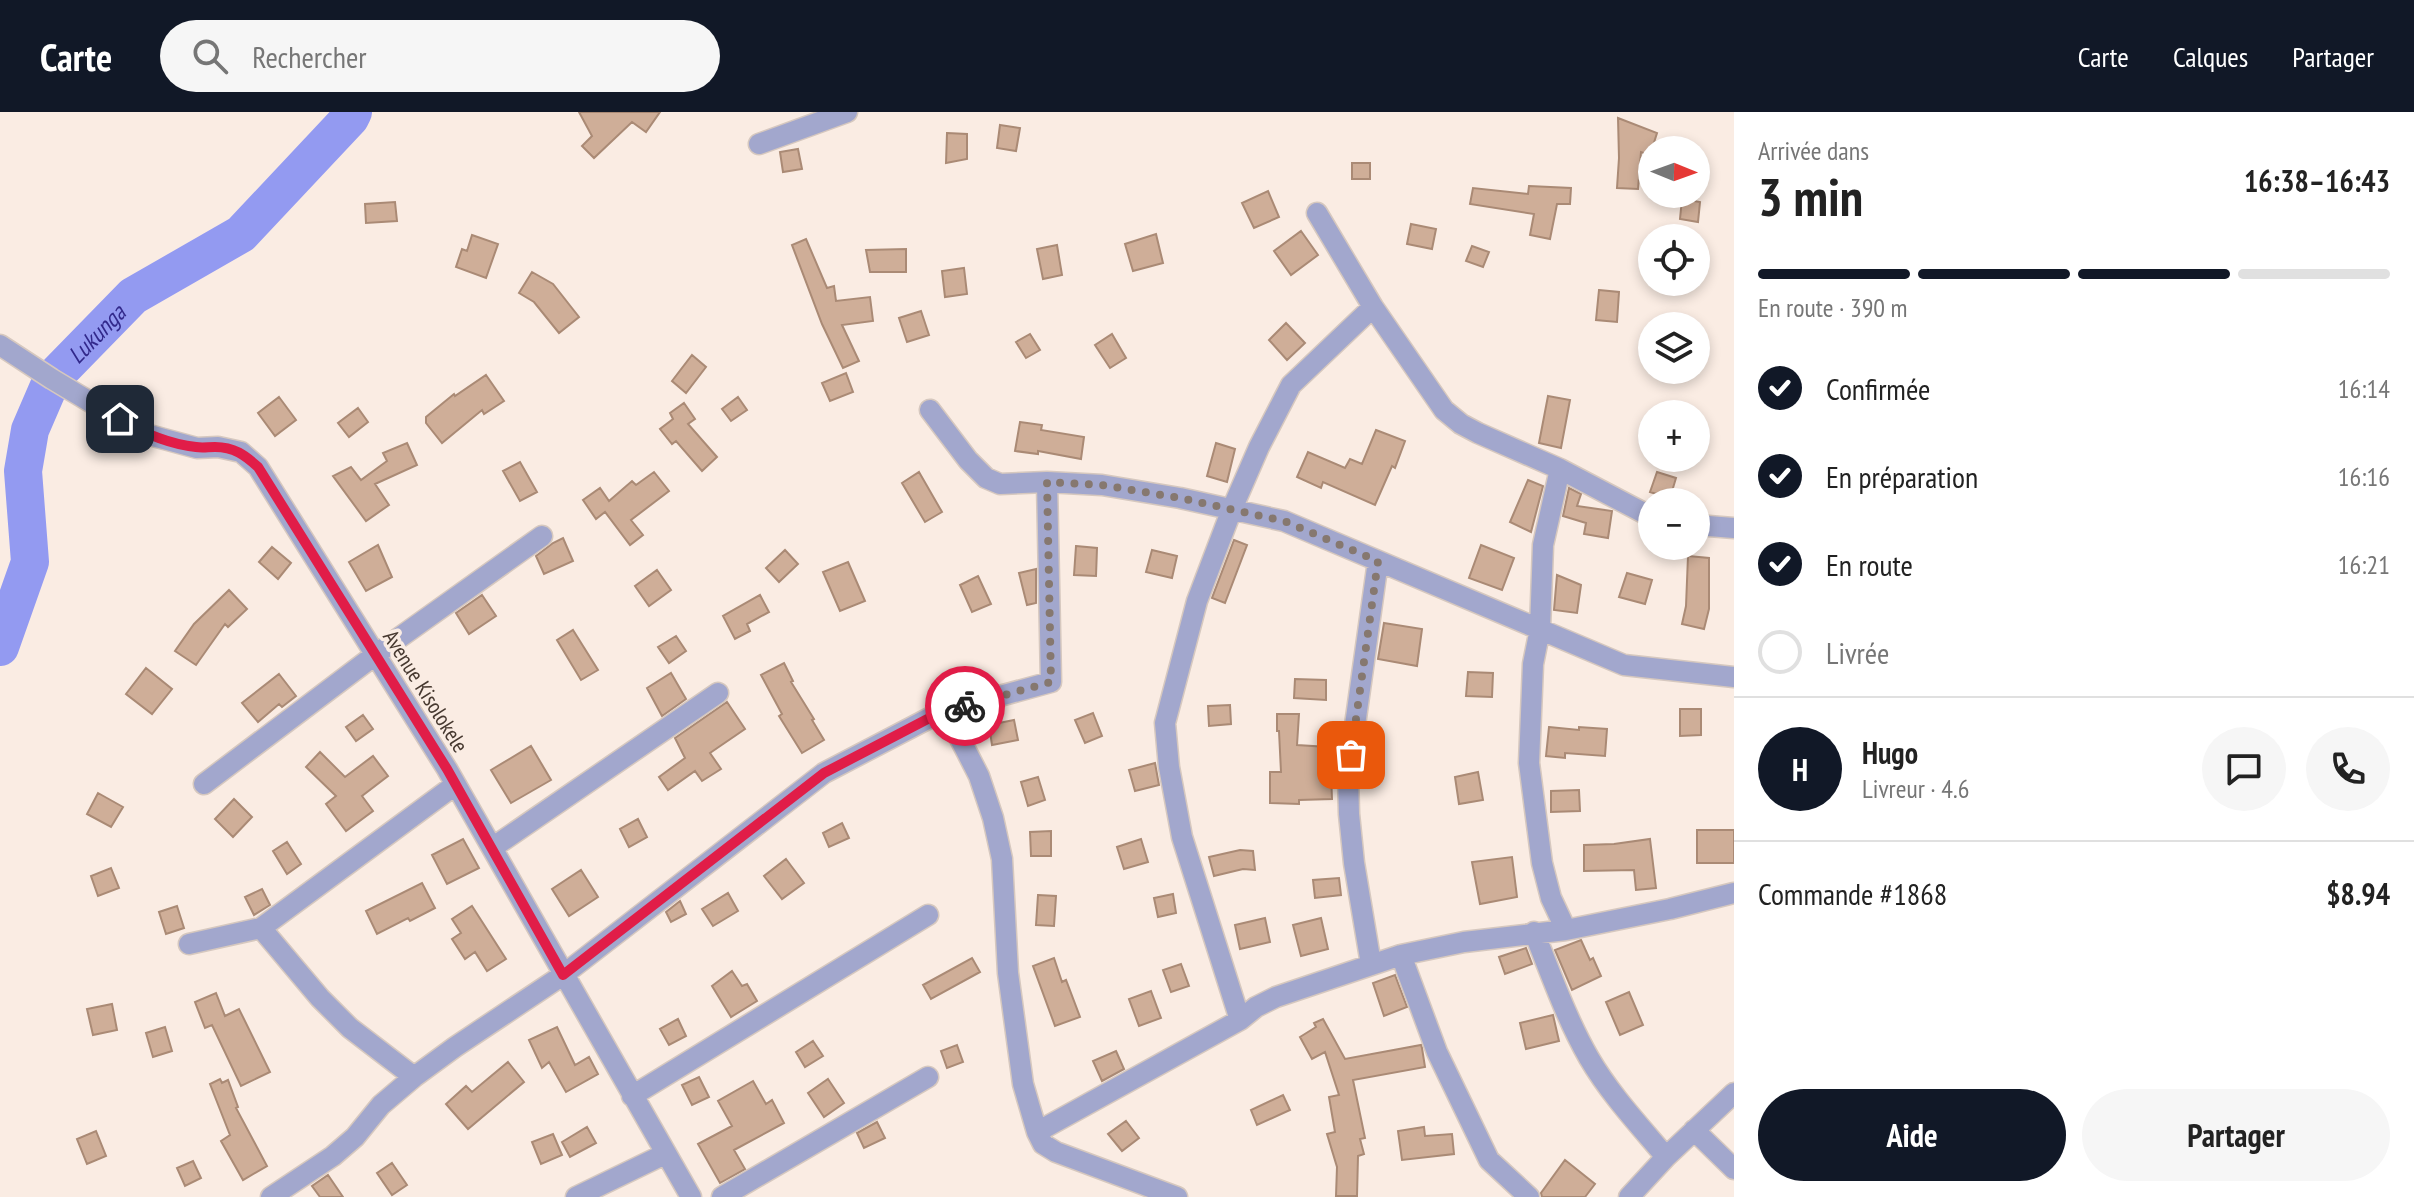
<!DOCTYPE html>
<html lang="fr">
<meta charset="utf-8">
<style>
body{margin:0;font-family:"PT Sans Narrow",sans-serif;background:#f6f6f6;color:#222;height:100vh;display:flex;flex-direction:column;font-size:30px;white-space:nowrap}
*{box-sizing:border-box;margin:0}
p{font-size:26px;color:#767676}
.icon{flex:none;width:44px;height:44px;fill:none;stroke:currentColor;stroke-width:2;stroke-linecap:round;stroke-linejoin:round}
.map{position:relative;flex:1;overflow:hidden}
.drawer{display:flex;flex-direction:column;background:#fff;width:680px}
.drawer>*{flex:none}
.needle{width:52px;rotate:91deg}
.buttons{position:absolute;left:1638px;top:24px;display:grid;gap:16px}
.buttons a{display:grid;place-items:center;width:72px;height:72px;border-radius:50%;background:#fff;box-shadow:0 4px 12px #0003;font-size:40px}
.pin{position:absolute;display:grid;place-items:center;width:68px;height:68px;color:#fff;margin:-34px;border-radius:16px;box-shadow:0 4px 12px #0006}
.courier{position:absolute;display:grid;place-items:center;width:80px;height:80px;margin:-40px;border:6px solid #e11d48;border-radius:50%;background:#fff;color:#222;box-shadow:0 2px 10px #0007}
.summary em{font-style:normal;font-weight:600}
.summary div{display:flex;flex-direction:column-reverse}
.summary{display:flex;align-items:center;justify-content:space-between;height:136px;padding:0 24px}
h1{font-size:52px;font-weight:600;line-height:60px}
.bar{display:grid;grid-template-columns:repeat(4,1fr);gap:12px 8px;align-content:center;height:96px;padding:0 24px}
.bar i{height:10px;border-radius:6px;background:#e0e0e0}
.bar .on{background:#111827}
.bar p{grid-column:span 4}
.line{display:flex;align-items:center;gap:20px;padding:0 24px;border-top:2px solid #e0e0e0}
.line div{flex:1}
.round{display:grid;place-items:center;flex:none;width:84px;height:84px;border-radius:42px;background:#f6f6f6}
ol{padding:0 24px;list-style:none}
li{display:flex;align-items:center;gap:24px;height:88px}
li p{margin-inline-start:auto}
li .icon{padding:8px;border-radius:50%;background:#111827;color:#fff;stroke-width:4}
li:last-child{color:#767676}
li i{width:44px;height:44px;border:4px solid #e0e0e0;border-radius:50%}
.cta{display:flex;gap:16px;margin-top:auto;padding:16px 24px}
.cta a{flex:1;height:92px;border-radius:48px;background:#111827;color:#fff;font-size:32px;font-weight:600;line-height:92px;text-align:center}
.cta a+a{background:#f6f6f6;color:#222}
header{display:flex;align-items:center;gap:48px;box-sizing:border-box;height:112px;padding:0 40px;background:#111827;color:#fff}
header strong{font-size:38px}
nav{display:flex;gap:44px;margin-inline-start:auto;font-size:28px}
.search{width:560px;height:72px;background:#f6f6f6;display:flex;align-items:center;gap:20px;box-sizing:border-box;padding:0 28px;border-radius:44px;color:#767676;font-size:30px}
main{display:flex;flex:1;min-height:0}
.map>svg:first-child{display:block}
</style>
<header>
<strong>Carte</strong>
<div class="search"><svg class="icon" aria-label="search" viewBox="0 0 24 24"><circle cx="10" cy="10" r="6"/><path d="M15 15l6 6"/></svg>Rechercher</div>
<nav><a>Carte</a><a>Calques</a><a>Partager</a></nav>
</header>
<main>
<div class="map">
<svg width="1734" height="1085" viewBox="0 0 1734 1085">
<rect width="100%" height="100%" fill="#faece3"/>
<g fill="none" stroke-linecap="round" stroke-linejoin="round">
<path stroke="#939af1" stroke-width="38" id="s1" d="M0,535l30,-85 -7,-91 7,-41 22,-51 81,-83 108,-62 109,-116 3,-6"/>
</g>
<path fill="#cfae98" stroke="#aa8a75" stroke-width="2" d="M579,0h81l-14,20 -14,-10 -38,36 -12,-12 10,-10z
M1618,6l39,15 -7,22 -9,-3 -3,37 -21,-1 2,-30z
M1000,13l20,3 -4,23 -19,-3z
M947,21l20,1v25l-21,4z
M798,37l4,20 -19,3 -3,-20z
M1352,51h18v16h-18z
M1529,74l42,2 -1,16h-13l-7,35 -20,-4 4,-21 -64,-10 3,-16 55,6z
M1268,79l11,26 -25,11 -12,-25z
M1682,87l18,3 -2,20 -18,-3z
M395,90l2,19 -31,2 -1,-19z
M1411,112l25,5 -4,20 -25,-5z
M1301,119l17,24 -27,20 -17,-24z
M1156,122l7,29 -30,8 -8,-27z
M472,123l26,9 -12,34 -30,-11 6,-18 5,2z
M806,127l21,49 7,-2 2,15 34,-4 3,24 -31,4 17,36 -16,7 -21,-44 -30,-79z
M1057,133l5,30 -19,4 -6,-30z
M1472,134l17,6 -6,15 -17,-6z
M906,137v23h-36l-4,-22z
M964,156l3,26 -22,3 -3,-26z
M532,160l21,12 26,33 -20,16 -25,-31 -15,-9z
M1599,178l20,2 -2,30 -21,-2z
M921,199l8,24 -22,7 -8,-24z
M1286,211l19,20 -18,17 -18,-20z
M1030,222l10,16 -14,8 -10,-16z
M1112,222l14,24 -16,10 -15,-23z
M692,243l14,12 -20,26 -14,-12z
M846,261l7,19 -23,9 -8,-18z
M486,263l18,26 -20,13 -2,-4 -40,33 -16,-20v-6l28,-23 1,2z
M1548,284l22,4 -9,48 -22,-5z
M279,285l17,23 -21,16 -17,-23z
M738,285l9,13 -16,11 -9,-12z
M684,291l11,16 -7,5 29,33 -15,14 -26,-30 -4,3 -12,-15 13,-10 -3,-6z
M358,296l10,14 -19,15 -11,-14z
M1020,310l22,3 -1,5 43,7 -3,22 -43,-8v3l-23,-3z
M1376,318l29,11 -10,27 -3,-2 -17,39 -52,-23 -2,6 -24,-11 11,-25 37,16 5,-9 12,5z
M407,331l10,22 -42,19 14,21 -23,16 -33,-45 18,-9 10,13 26,-19 -4,-8z
M1216,331l19,6 -8,33 -20,-6z
M520,350l17,30 -17,9 -17,-30z
M654,360l15,19 -38,29 12,15 -13,10 -25,-33 -9,7 -13,-19 17,-12 9,13 23,-20 4,4z
M919,360l23,40 -17,10 -23,-39z
M1657,360l19,6 -6,20 -20,-6z
M1528,368l15,6 -12,46 -21,-10z
M1569,376l12,6 -4,12 35,5 -4,27 -24,-4 2,-11 -23,-7z
M563,426l10,23 -29,13 -8,-18 17,-13z
M1234,428l13,5 -22,58 -13,-5z
M378,433l14,32 -26,14 -17,-29z
M1481,433l33,13 -12,32 -33,-12z
M1076,434l21,2 -1,28 -22,-1z
M272,435l19,16 -13,16 -19,-17z
M785,438l13,14 -19,18 -13,-14z
M1152,438l25,6 -5,22 -26,-6z
M1688,444l21,2v51l-5,20 -22,-5 4,-18z
M848,450l17,39 -25,10 -17,-39z
M1036,457v34l-9,2 -8,-32z
M657,458l14,20 -22,16 -14,-20z
M1627,461l25,7 -7,24 -26,-7z
M1557,463l24,10 -4,28 -23,-3z
M978,464l13,28 -19,8 -12,-27z
M229,478l18,19 -19,18 -3,-3 -29,41 -21,-14 19,-27z
M482,483l14,21 -27,18 -13,-21z
M760,483l9,17 -22,12 3,7 -15,8 -12,-23z
M1384,511l38,6 -5,37 -39,-7z
M573,518l25,40 -17,10 -24,-40z
M676,524l10,15 -17,12 -11,-16z
M784,551l9,18 -2,1 23,37 -2,1 12,20 -22,13 -23,-37 3,-2 -21,-39z
M146,556l26,21 -20,25 -26,-20z
M1468,560l25,1 -1,24 -26,-1z
M671,561l15,26 -24,17 -15,-28z
M279,562l17,22 -14,11 -3,-3 -21,18 -16,-19z
M1295,567l31,1v20l-32,-2z
M727,590l18,27 -35,24 11,16 -19,12 -7,-10 -27,19 -9,-13 26,-19 -10,-20z
M1230,593l1,19 -22,2 -1,-20z
M1680,597h21v26l-21,1z
M1093,601l9,23 -17,7 -10,-23z
M1277,602h22l-2,31 31,2 -1,27 4,-1 1,26 -33,1v4l-29,-1v-31h11l-2,-41h-2z
M363,603l10,14 -17,12 -10,-14z
M1014,608l4,20 -26,5 -3,-20z
M1549,615l30,3v-3l28,2 -2,27 -40,-3v5l-19,-2z
M531,634l20,34 -40,23 -20,-33z
M320,640l25,25 28,-21 15,20 -26,20 11,15 -27,20 -20,-27 10,-8 -30,-29z
M1155,651l4,22 -24,6 -6,-21z
M1478,660l5,28 -24,4 -4,-27z
M1038,665l7,23 -17,6 -7,-24z
M1579,678l1,21 -29,1v-21z
M98,681l25,14 -12,20 -24,-13z
M234,687l18,18 -19,20 -18,-18z
M638,707l9,18 -18,10 -9,-18z
M842,711l7,15 -20,9 -6,-14z
M1697,718h37v33h-37z
M1051,719v25h-20l-1,-24z
M463,727l16,29 -32,16 -15,-29z
M1141,727l7,23 -24,7 -7,-22z
M1650,727l6,49 -20,2 -2,-20 -50,1v-26l30,-1z
M287,730l14,22 -14,10 -14,-23z
M1240,738l13,1 2,19 -12,-1 -29,7 -5,-19z
M1512,745l5,40 -37,7 -8,-42z
M786,747l18,24 -22,16 -18,-23z
M111,756l8,20 -21,8 -7,-20z
M581,758l17,27 -29,19 -17,-27z
M1339,766l2,17 -26,3 -2,-18z
M422,771l13,25 -25,13 -2,-3 -31,16 -11,-23z
M262,777l8,16 -16,10 -9,-18z
M728,781l10,18 -25,15 -11,-17z
M1173,782l3,19 -18,4 -4,-19z
M1038,783l18,1 -2,30 -18,-1z
M680,789l6,13 -15,8 -5,-10z
M177,794l7,22 -18,6 -7,-22z
M472,794l34,53 -19,12 -12,-19 -10,7 -13,-20 9,-6 -9,-14z
M1265,806l5,24 -30,7 -5,-24z
M1321,806l7,31 -27,7 -8,-31z
M1581,828l9,20 3,-2 8,18 -29,14 -17,-40z
M1526,836l6,16 -27,10 -6,-17z
M972,846l8,14 -49,27 -8,-14z
M1054,846l8,24 4,-2 14,37 -25,9 -22,-60z
M1181,852l8,22 -18,6 -8,-22z
M732,859l10,15 5,-2 10,17 -26,16 -19,-31z
M1395,863l12,32 -23,9 -11,-33z
M1151,879l10,27 -22,8 -10,-27z
M1629,880l14,33 -23,10 -14,-33z
M216,881l9,23 14,-7 31,63 -29,14 -29,-61 -7,3 -10,-26z
M112,892l5,26 -24,5 -6,-26z
M1553,903l6,26 -33,8 -6,-26z
M678,907l8,17 -17,9 -9,-16z
M1323,907l22,40 76,-14 1,3 3,19 -72,13 12,58 -5,1 4,15 -6,2 -1,40h-21l1,-29 -10,-33 8,-2 -6,-35 10,-2 -14,-43 -13,7 -12,-22 16,-10 -2,-4z
M165,915l7,24 -19,6 -7,-24z
M557,915l18,38 14,-8 9,17 -32,18 -17,-30 -7,6 -13,-28z
M813,929l10,15 -18,11 -9,-15z
M957,933l6,17 -16,6 -6,-17z
M1116,939l8,18 -22,12 -9,-20z
M508,950l16,20 -56,47 -22,-25 20,-18 6,6z
M699,965l10,20 -17,8 -10,-20z
M220,967l2,4 6,-3 10,27 -2,1 31,58 -24,14 -22,-39 9,-6 -20,-51z
M828,967l16,24 -20,14 -16,-24z
M753,969l13,23 6,-4 12,23 -50,27 11,19 -25,14 -22,-39 34,-18 -14,-25z
M1283,983l7,15 -33,15 -6,-15z
M1126,1009l13,17 -17,13 -14,-17z
M877,1010l8,16 -21,10 -7,-15z
M587,1015l9,16 -26,14 -8,-15z
M1424,1015l1,9 27,-2 2,20 -52,6 -4,-29z
M96,1019l10,25 -19,8 -10,-25z
M553,1022l9,21 -21,9 -9,-22z
M1565,1048l30,24 -10,13h-43l-1,-4z
M193,1049l8,17 -16,8 -8,-18z
M392,1051l15,22 -15,10 -15,-22z
M328,1063l15,22h-23l-8,-11z"/>
<g fill="none" stroke-linecap="round" stroke-linejoin="round">
<g stroke="#d6c8bf" stroke-width="23">
<path id="street" d="M759,32l88,-32
M1317,101l56,94 71,103 17,14 17,9 82,36 82,43 10,2
M0,233l52,34 90,54 55,15 21,-1 23,5 17,15 189,302 244,428
M930,298l38,50 18,18 14,6 47,-2 55,3 78,13 104,23 340,144 110,12
M1560,357l-17,76 -3,84 -7,35 -4,99 13,100 9,35 15,32
M1696,413l38,3
M941,600l15,19 23,45 14,42 9,41 6,114 15,111 14,48 6,12 13,8 121,45
M204,672l171,-129 167,-119
M492,736l226,-155
M261,816l59,70 30,30 64,49
M1534,820c17,42 32,86 55,126 21,36 50,67 77,99
M189,832l72,-16 194,-143
M1401,843l36,97 52,108 40,37
M1371,852l-17,-101 -5,-49 -1,-39 30,-214
M1240,908l-58,-183 -13,-70 -4,-44 32,-122 35,-92 27,-62 32,-62 82,-78
M632,984l296,-181
M1694,1018l40,39
M1037,1020l203,-112 16,-13 20,-10 125,-42 63,-13 102,-12 104,-21 64,-16
M271,1085l62,-41 22,-19 26,-32 33,-28 41,-30 108,-72 261,-202 117,-61 110,-30 -4,-200
M576,1085l89,-43
M722,1085l206,-120
M1629,1085l37,-40 68,-64"/>
</g>
<use href="#street" stroke="#a2a7cd" stroke-width="20"/>
</g>
<g fill="none" stroke-linecap="round" stroke-linejoin="round">
<path stroke="#86786f" stroke-width="8" stroke-dasharray="0 14.4" d="M965,594l86,-24 -4,-200 55,3 78,13 104,23 94,40 -27,194"/>
<path stroke="#e11d48" stroke-width="10" d="M120,307c23,14 49,25 76,28 6,1 12,0 19,0 19,0 30,8 43,20l189,302 116,206 261,-202 117,-61 24,-6"/>
</g>
<g text-anchor="middle" dominant-baseline="central" stroke-width="7" stroke-linejoin="round" paint-order="stroke">
<g font-size="22" fill="#473930" stroke="#faece3">
<text transform="translate(426 579) rotate(58)">Avenue Kisolokele</text>
</g>
<g font-size="24" font-style="italic" fill="#32298b" stroke="#faece3">
<text stroke="none"><textPath href="#s1" startOffset="342">Lukunga</textPath></text>
</g>
</g>
</svg>
<div class="buttons">
<a><svg class="needle" viewBox="-14 -14 28 28"><path d="M0-13l5 13h-10z" fill="#e53935"/><path d="M0 13l5-13h-10z" fill="#767676"/></svg></a>
<a><svg class="icon" aria-label="locate" viewBox="0 0 24 24"><circle cx="12" cy="12" r="6"/><path d="M12 2v4M12 18v4M2 12h4M18 12h4"/></svg></a>
<a><svg class="icon" aria-label="layers" viewBox="0 0 24 24"><path d="M12 4l9 5-9 5-9-5zM3 14l9 5 9-5"/></svg></a>
<a>+</a>
<a>−</a>
</div>
<div class="pin" style="left:1351px;top:643px;background:#ea580c"><svg class="icon" aria-label="bag" viewBox="0 0 24 24"><path d="M5 8h14l-1 12H6zM9 8a3 3 0 0 1 6 0"/></svg></div>
<div class="pin" style="left:120px;top:307px;background:#1f2937"><svg class="icon" aria-label="home" viewBox="0 0 24 24"><path d="M3 11l9-7 9 7M6 9v11h12V9"/></svg></div>
<div class="courier" style="left:965px;top:594px"><svg class="icon" aria-label="bike" viewBox="0 0 24 24"><circle cx="6" cy="16" r="4"/><circle cx="18" cy="16" r="4"/><path d="M6 16l4-8h5l3 8M10 8l3 8H6M13 5h3"/></svg></div>
</div>
<section class="drawer">
<div class="summary"><div><h1>3 min</h1><p>Arrivée dans</p></div><em>16:38–16:43</em></div>
<div class="bar"><i class="on"></i><i class="on"></i><i class="on"></i><i></i><p>En route · 390 m</p></div>
<ol>
<li><svg class="icon" aria-label="check" viewBox="0 0 24 24"><path d="M5 12l5 5 9-10"/></svg>Confirmée<p>16:14</p></li>
<li><svg class="icon" aria-label="check" viewBox="0 0 24 24"><path d="M5 12l5 5 9-10"/></svg>En préparation<p>16:16</p></li>
<li><svg class="icon" aria-label="check" viewBox="0 0 24 24"><path d="M5 12l5 5 9-10"/></svg>En route<p>16:21</p></li>
<li><i></i>Livrée</li>
</ol>
<div class="line" style="height:144px"><b class="round" style="background:#111827;color:#fff">H</b><div><b>Hugo</b><p>Livreur · 4.6</p></div><a class="round"><svg class="icon" aria-label="chat" viewBox="0 0 24 24"><path d="M4 5h16v11H9l-5 4z"/></svg></a><a class="round"><svg class="icon" aria-label="phone" viewBox="0 0 24 24"><path d="M5 4h4l2 5-3 2q2 4 5 5l2-3 5 2v4C11 20 4 13 5 4z"/></svg></a></div>
<div class="line" style="height:104px"><div>Commande #1868</div><b>$8.94</b></div>
<div class="cta"><a>Aide</a><a>Partager</a></div>
</section>
</main>
